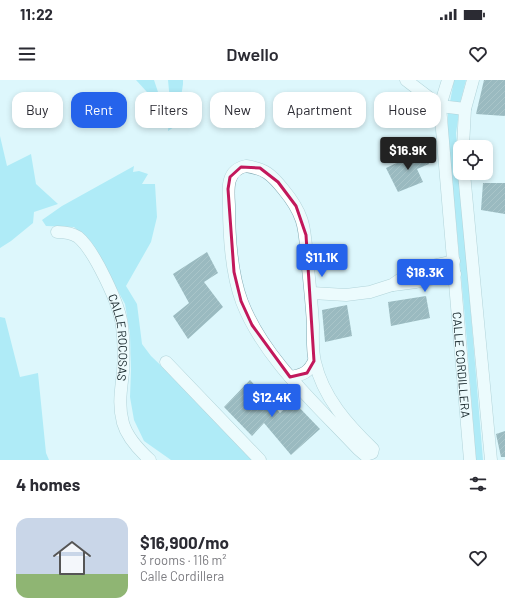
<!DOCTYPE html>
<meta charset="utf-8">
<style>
body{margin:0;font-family:Barlow,sans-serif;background:#f2f2f3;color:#2b2b33;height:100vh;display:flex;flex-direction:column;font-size:15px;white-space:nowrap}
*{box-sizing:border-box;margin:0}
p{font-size:13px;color:#7c7c81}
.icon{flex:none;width:22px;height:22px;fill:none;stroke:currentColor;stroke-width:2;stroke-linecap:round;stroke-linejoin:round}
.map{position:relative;height:380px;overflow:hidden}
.side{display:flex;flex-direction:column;background:#fff;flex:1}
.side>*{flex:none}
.top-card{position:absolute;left:12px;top:12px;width:481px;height:36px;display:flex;gap:8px}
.tools{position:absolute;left:453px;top:60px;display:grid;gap:8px}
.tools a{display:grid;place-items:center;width:40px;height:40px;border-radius:8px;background:#fff;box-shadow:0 2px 6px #0003;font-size:20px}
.price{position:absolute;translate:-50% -34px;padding:0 9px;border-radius:4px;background:#2563eb;color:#fff;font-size:13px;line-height:26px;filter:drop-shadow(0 1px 2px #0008)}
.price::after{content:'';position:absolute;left:50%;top:24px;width:12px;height:9px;margin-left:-6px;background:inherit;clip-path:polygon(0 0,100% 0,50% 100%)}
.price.active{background:#222;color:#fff}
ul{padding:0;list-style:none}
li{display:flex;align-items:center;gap:12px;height:100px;padding:0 16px}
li+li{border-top:1px solid #e1e1e2}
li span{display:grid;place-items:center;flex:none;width:112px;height:80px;border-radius:12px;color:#555}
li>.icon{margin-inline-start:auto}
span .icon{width:48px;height:48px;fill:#fffc;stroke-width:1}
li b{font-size:17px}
h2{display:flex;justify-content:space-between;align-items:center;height:48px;padding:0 16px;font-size:17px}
.tag{padding:0 14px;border-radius:12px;background:#fff;box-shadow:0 2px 6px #0003;font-size:14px;line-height:36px}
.tag.active{background:#2563eb;color:#fff}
.status{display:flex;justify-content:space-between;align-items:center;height:28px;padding:0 20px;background:#fff;direction:ltr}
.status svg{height:11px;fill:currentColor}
header{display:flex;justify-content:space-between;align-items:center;height:52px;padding:0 16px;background:#fff;font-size:18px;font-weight:600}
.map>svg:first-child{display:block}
</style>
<div class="status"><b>11:22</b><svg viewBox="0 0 49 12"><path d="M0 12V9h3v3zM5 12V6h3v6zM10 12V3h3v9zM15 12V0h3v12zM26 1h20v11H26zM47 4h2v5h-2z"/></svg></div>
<header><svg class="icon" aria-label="menu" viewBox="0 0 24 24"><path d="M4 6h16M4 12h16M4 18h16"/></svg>Dwello<svg class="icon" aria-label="heart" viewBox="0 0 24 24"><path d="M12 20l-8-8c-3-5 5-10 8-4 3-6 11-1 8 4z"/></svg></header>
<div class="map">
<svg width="505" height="380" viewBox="0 0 505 380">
<defs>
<pattern id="building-hatch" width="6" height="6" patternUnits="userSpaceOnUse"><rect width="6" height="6" fill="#496f78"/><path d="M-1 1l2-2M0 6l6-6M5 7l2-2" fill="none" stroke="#6b878d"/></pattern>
</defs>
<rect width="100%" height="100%" fill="#ddf7fc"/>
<g fill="#78dcf2">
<polygon points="136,0 154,0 158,12 157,23"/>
<polygon points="168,0 183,0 183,4 177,45 168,51 170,21"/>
<polygon points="454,0 466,0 460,23 450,22"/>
<polygon points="448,32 459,33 456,53 483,380 476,380 466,250 448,55"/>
<polygon points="0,56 7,86 31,74 36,104 58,124 34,132 33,143 11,161 0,168"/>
<polygon points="134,86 133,92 139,91 148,94 142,104 155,104 157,137 151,162 126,206 137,224 142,264 151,276 199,322 254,380 171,380 144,361 134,340 130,317 131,290 130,254 125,224 92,164 74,147 46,146 42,140 62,126"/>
<polygon points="0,237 5,238 20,297 38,293 46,373 49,380 0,380"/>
</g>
<g fill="url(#building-hatch)">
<polygon points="484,0 505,0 505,36 476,34"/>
<polygon points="424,70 429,84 417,89 423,102 398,112 386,88"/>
<polygon points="483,103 505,103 505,134 481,130"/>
<polygon points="207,172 218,193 204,202 223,227 188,259 173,236 189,223 173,194"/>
<polygon points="426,216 430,238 391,246 388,222"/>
<polygon points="347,225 352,256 325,262 322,230"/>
<polygon points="250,300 280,333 293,321 320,349 291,375 264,343 252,356 224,327"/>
<polygon points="505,351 505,377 501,377 496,354"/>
</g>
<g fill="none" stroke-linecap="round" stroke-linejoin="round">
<defs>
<g id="minor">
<polyline points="406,0 440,26 465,29"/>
<path id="s1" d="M448,0l-8,26 30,354"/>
<polyline points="463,67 465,29 473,0"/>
<path d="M246,86c19,3 25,8 37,23 25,30 21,43 25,79 2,19 4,38 5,57 0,12 -1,25 2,37 8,35 32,62 58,87l-1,4 -7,2 -7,-6c-41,-44 -94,-90 -116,-147 -11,-29 -13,-66 -13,-97 -1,-16 -3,-35 17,-39z"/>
<polyline points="464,93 491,380"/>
<path id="s2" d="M57,152c7,0 15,1 21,5 16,13 42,68 44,89 2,15 2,31 1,46 -2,19 -5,32 0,51 4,14 16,27 27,37"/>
<polyline points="393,205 416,202 455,194"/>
<polyline points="312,213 346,215 370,212 392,205 414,190 454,181"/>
<polyline points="166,282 260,380"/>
<path d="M290,297c13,-2 19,-5 24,-16"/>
</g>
</defs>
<use href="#minor" stroke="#7fa8b1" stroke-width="13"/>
<use href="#minor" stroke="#fff" stroke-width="12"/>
</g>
<path d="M0 0H505V380H0ZM241,87l19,1 18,14 18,24 10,29 8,126 -7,12 -17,4 -38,-52 -11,-24 -7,-29 -6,-83 2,-12z" fill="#ddf7fc" fill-opacity=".55" fill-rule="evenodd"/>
<path fill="none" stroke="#c2185b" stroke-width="3" stroke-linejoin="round" d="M241,87l19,1 18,14 18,24 10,29 8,126 -7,12 -17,4 -38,-52 -11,-24 -7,-29 -6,-83 2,-12z"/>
<g text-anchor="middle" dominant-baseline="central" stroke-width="4" stroke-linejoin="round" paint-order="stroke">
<g font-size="12" fill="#16262a" stroke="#fff">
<text stroke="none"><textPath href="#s2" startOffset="133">CALLE ROCOSAS</textPath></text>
<text stroke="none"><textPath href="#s1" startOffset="287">CALLE CORDILLERA</textPath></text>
</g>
</g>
</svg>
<div class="tools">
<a><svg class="icon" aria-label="locate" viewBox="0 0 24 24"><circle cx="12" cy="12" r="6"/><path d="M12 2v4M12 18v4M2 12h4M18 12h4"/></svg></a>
</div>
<b class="price active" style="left:408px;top:91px">$16.9K</b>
<b class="price" style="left:322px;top:198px">$11.1K</b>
<b class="price" style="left:425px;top:213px">$18.3K</b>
<b class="price" style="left:272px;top:338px">$12.4K</b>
<div class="top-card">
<a class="tag">Buy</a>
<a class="tag active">Rent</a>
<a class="tag">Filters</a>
<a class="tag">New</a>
<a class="tag">Apartment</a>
<a class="tag">House</a>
</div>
</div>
<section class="side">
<h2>4 homes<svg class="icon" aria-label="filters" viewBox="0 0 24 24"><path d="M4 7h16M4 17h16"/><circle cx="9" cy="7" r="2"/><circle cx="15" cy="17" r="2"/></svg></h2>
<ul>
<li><span style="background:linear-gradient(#c9d6e8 70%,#8fb573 0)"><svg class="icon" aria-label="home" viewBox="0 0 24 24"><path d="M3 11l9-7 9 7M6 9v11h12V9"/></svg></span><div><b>$16,900/mo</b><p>3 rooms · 116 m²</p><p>Calle Cordillera</p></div><svg class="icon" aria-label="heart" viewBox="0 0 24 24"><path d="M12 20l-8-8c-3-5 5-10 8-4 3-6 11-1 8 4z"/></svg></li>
</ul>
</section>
